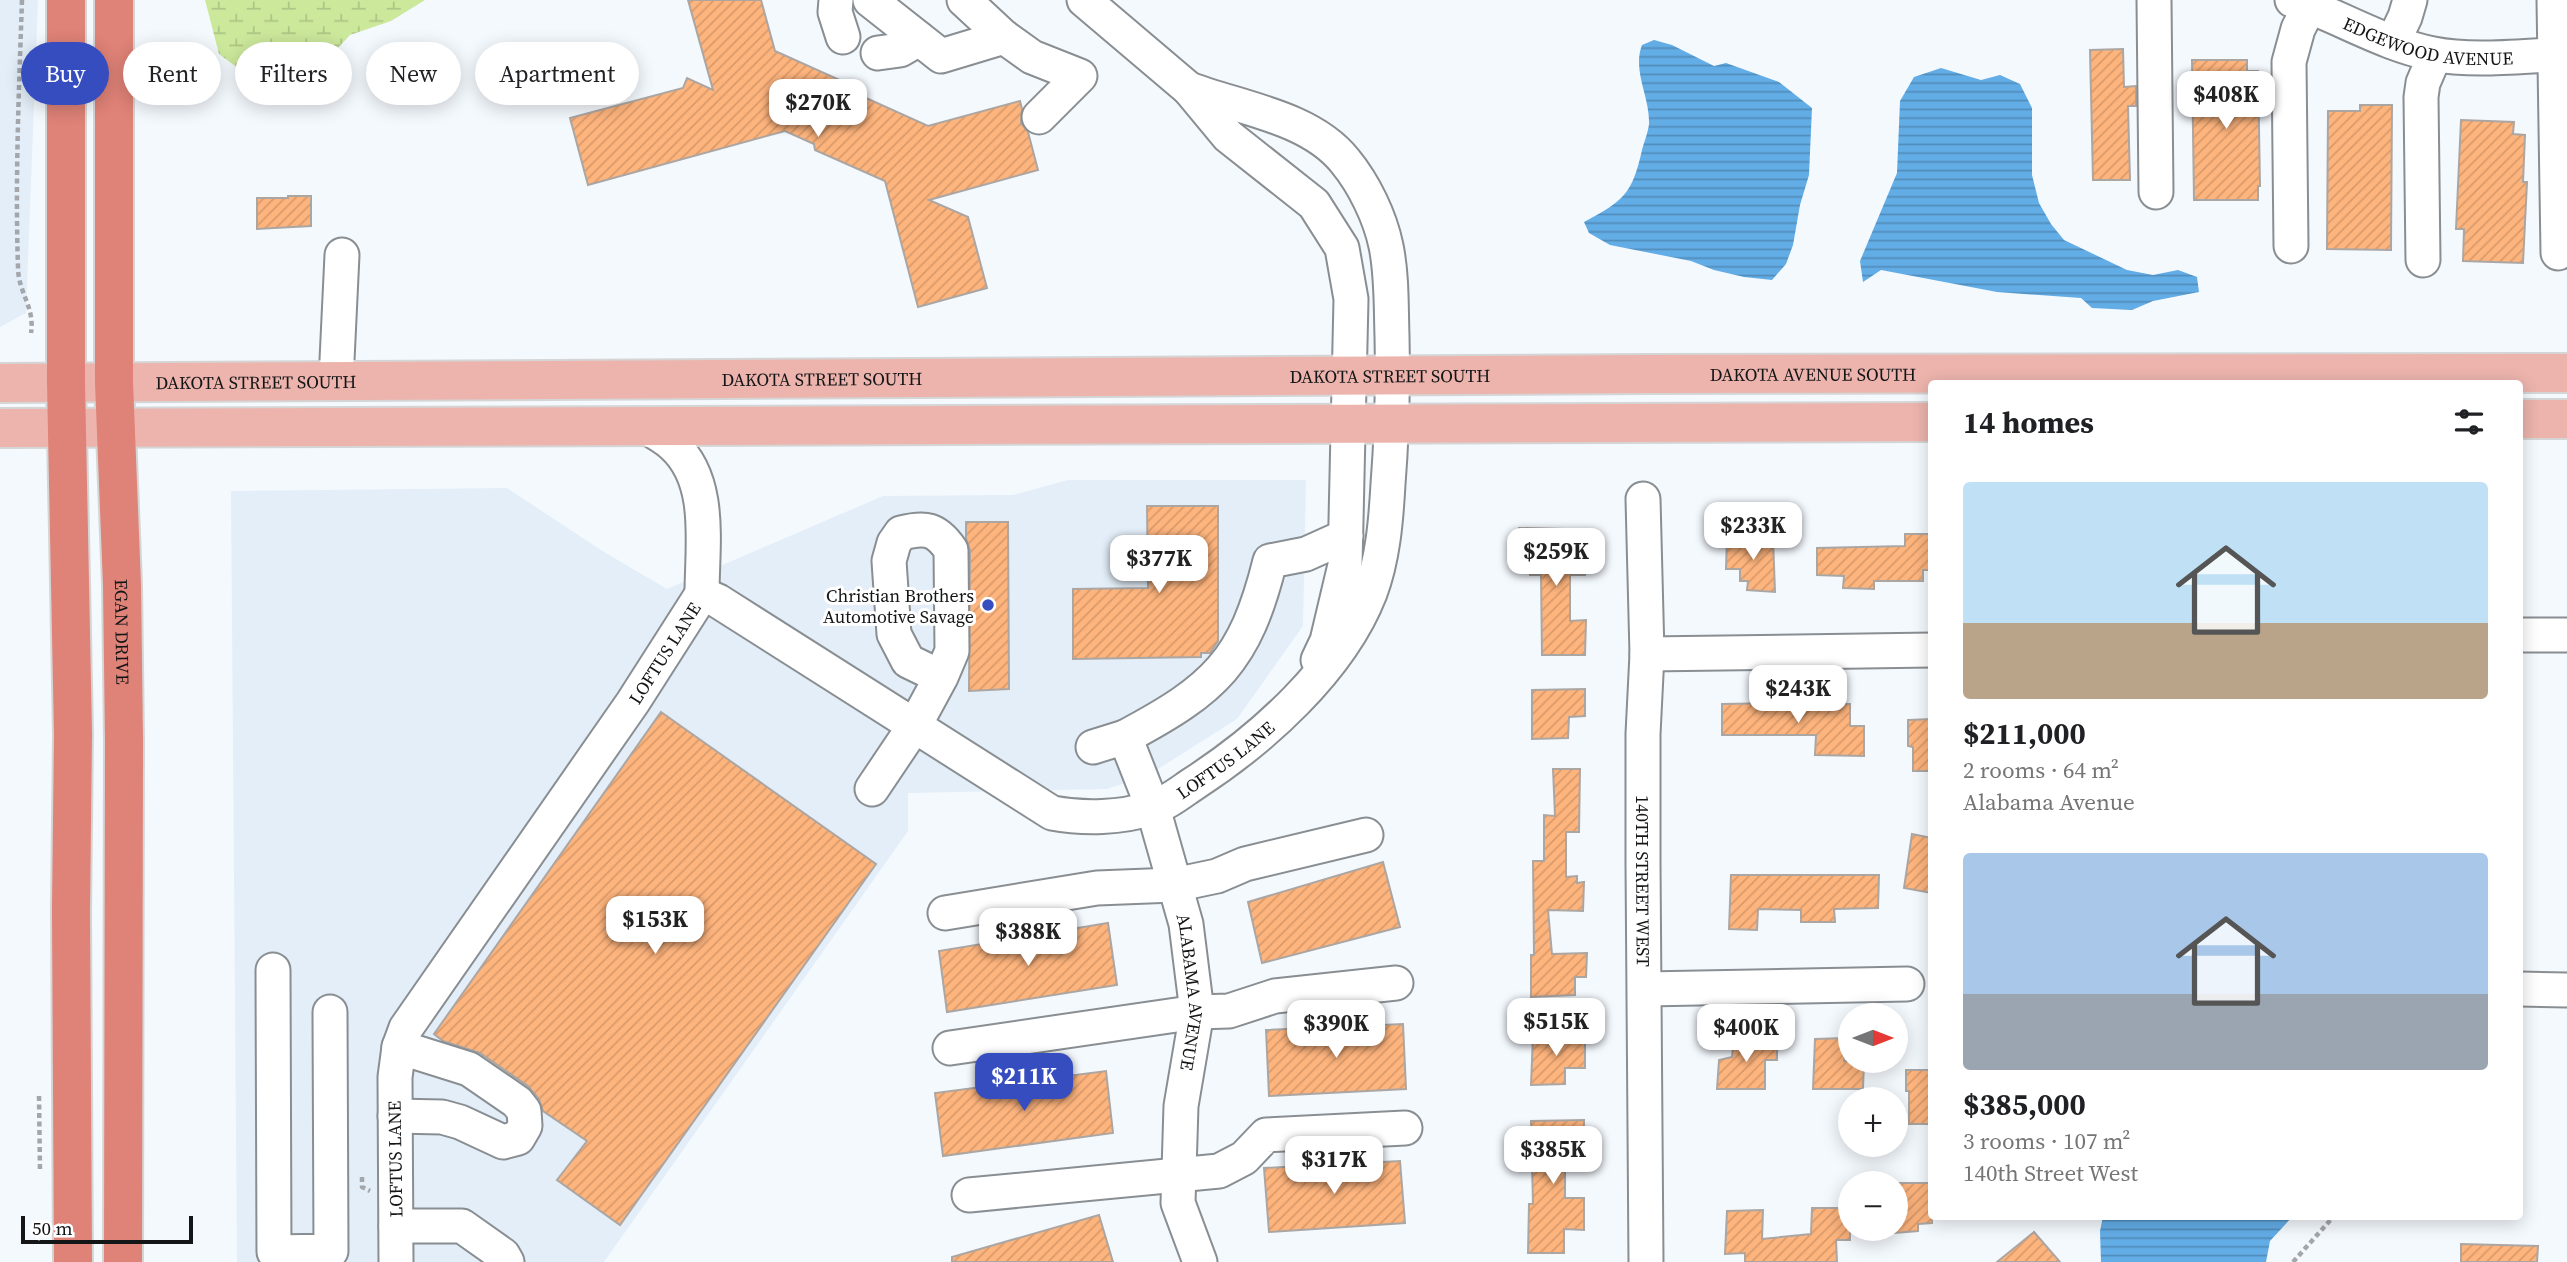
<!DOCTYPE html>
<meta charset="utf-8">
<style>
body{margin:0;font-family:"Source Serif 4",serif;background:#f2f2f2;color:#202124;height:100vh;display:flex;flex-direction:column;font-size:26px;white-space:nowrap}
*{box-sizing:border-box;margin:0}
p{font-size:23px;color:#757577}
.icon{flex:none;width:38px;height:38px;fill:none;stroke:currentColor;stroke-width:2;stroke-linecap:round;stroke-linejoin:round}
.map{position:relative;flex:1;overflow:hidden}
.sheet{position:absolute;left:1928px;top:380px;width:595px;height:840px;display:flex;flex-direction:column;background:#fff;border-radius:7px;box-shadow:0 4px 18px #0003}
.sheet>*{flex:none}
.banner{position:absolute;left:21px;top:42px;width:665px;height:63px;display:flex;gap:14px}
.needle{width:46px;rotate:90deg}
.tools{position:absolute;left:1838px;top:1003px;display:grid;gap:14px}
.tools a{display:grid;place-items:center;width:70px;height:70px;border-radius:50%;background:#fff;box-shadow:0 4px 18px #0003;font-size:35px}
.scale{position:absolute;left:21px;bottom:18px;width:172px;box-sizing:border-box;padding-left:7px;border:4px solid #141517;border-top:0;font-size:19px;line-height:24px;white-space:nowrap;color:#141517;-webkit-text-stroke:5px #fff;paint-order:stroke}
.price{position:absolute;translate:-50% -60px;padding:0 16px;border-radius:14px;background:#fff;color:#222;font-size:23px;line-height:46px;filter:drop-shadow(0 2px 4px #0008)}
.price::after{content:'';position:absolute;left:50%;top:42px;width:21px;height:16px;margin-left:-10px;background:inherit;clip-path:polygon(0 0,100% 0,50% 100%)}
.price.active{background:#354dbf;color:#fff}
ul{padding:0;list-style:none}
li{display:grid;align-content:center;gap:14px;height:371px;padding:0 35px}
li span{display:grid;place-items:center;height:217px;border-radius:7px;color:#555}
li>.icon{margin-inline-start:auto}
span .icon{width:126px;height:126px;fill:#fffc;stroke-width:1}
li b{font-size:30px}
h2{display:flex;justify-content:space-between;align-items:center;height:84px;padding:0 35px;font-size:30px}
.tag{padding:0 24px;border-radius:32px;background:#fff;box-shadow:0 4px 18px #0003;font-size:24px;line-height:63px}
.tag.active{background:#354dbf;color:#fff}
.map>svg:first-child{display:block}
</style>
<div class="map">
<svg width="2567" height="1262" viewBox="0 0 2567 1262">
<defs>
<pattern id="wetland-marsh" width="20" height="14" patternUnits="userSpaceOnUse" patternTransform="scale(1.75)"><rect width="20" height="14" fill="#cbe89b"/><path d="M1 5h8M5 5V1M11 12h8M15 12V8" fill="none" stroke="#adc685"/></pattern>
<pattern id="water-rules" width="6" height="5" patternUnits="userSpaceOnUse" patternTransform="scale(1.75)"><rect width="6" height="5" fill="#63ade7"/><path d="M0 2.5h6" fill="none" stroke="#508cba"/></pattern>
<pattern id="building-hatch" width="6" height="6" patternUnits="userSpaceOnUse" patternTransform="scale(1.75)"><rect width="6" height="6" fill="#feb47d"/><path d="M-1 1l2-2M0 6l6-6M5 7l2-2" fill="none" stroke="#d99a6b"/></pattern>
</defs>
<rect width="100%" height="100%" fill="#f4f9fe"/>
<g fill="#e3eef8">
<polygon points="0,0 38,0 26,313 0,327"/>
<polygon points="1068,480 1306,480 1303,626 1237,719 1147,776 1107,789 908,793 908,831 604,1262 237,1262 231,491 507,488 604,552 667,589 883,496 1013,495"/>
</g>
<polygon fill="url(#wetland-marsh)" points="205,0 425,0 391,21 350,35 324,63 289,84 254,80 219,54"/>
<g fill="url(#water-rules)">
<path d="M1654,40l18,5 42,21 12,-3 53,19 33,26 -3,67 -9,30 -7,40 -7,19 -14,16 -28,-3 -30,-7 -23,-9 -81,-16 -21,-12 -5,-11c39,-21 48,-27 58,-72 2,-8 6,-17 7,-26 1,-27 -17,-53 -7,-79z"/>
<polygon points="1941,68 1981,80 2000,75 2020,84 2032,108 2032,175 2039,203 2051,224 2064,240 2127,270 2153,275 2178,270 2197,277 2199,292 2153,301 2132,310 2092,308 2081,298 1997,292 1881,270 1863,282 1860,261 1897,173 1900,101 1914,77"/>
<polygon points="2103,1216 2293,1216 2270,1241 2266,1262 2101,1262 2100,1231"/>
</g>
<g fill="url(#building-hatch)" stroke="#aca6a3" stroke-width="2">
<polygon points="688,0 761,0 775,51 864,91 866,98 928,126 1020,101 1022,109 1021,123 1028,132 1038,170 929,200 968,217 987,288 918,307 885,181 815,150 814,144 785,131 588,185 570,118 683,88 687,78 713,90"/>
<polygon points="2123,49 2124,87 2136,86 2136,106 2128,106 2130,180 2093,180 2090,50"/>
<polygon points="2192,60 2247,60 2247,71 2258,71 2260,186 2258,186 2258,200 2194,200"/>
<polygon points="2360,105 2392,105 2391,250 2327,249 2328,111 2360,111"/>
<polygon points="2461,120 2514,122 2513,134 2525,135 2523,182 2527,182 2523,263 2463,261 2464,229 2456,229"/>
<polygon points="288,196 311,196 311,226 257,229 257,198 288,198"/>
<polygon points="1147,506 1218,506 1218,641 1210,653 1201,653 1201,657 1073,659 1073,589 1148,588"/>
<polygon points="966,522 1008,522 1009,689 969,691 970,550 966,538"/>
<polygon points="1519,528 1563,529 1564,544 1586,545 1585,575 1570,575 1570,621 1586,620 1585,655 1542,655 1541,575 1530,575 1531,549 1518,548"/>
<polygon points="1905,534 1932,534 1932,570 1923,570 1923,581 1874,581 1874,589 1843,588 1844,576 1817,575 1817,548 1905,546"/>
<polygon points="1727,537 1773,539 1775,592 1747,590 1748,581 1740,581 1740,569 1726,569"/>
<polygon points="1585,689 1585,716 1569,717 1568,738 1532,739 1532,690"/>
<polygon points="1788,703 1850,704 1850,726 1864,726 1864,756 1815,755 1816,735 1722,735 1722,704"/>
<polygon points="661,712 876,864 620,1225 557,1180 587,1141 543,1111 539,1099 528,1086 480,1053 443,1041 434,1034"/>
<polygon points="1932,719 1932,771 1913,771 1913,747 1908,746 1908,720"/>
<polygon points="1553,769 1580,769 1579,832 1566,832 1566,877 1577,876 1577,883 1584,882 1583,911 1548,910 1552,954 1587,953 1586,977 1575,977 1575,995 1531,997 1531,955 1534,955 1533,861 1544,861 1544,815 1555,816"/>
<polygon points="1912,834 1932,838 1932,893 1904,888"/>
<polygon points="1383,862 1400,927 1262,963 1248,902"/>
<polygon points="1731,875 1879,875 1878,908 1834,909 1835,922 1801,922 1801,910 1758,909 1757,930 1729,929"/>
<polygon points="1108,923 1117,985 947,1012 939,951"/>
<polygon points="1403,1024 1406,1089 1269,1096 1266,1030"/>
<polygon points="1533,1035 1585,1035 1585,1068 1565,1068 1565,1084 1531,1085"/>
<polygon points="1734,1037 1765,1037 1765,1043 1777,1043 1777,1060 1765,1060 1765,1089 1717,1089 1719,1060 1732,1057"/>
<polygon points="1845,1038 1844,1061 1864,1061 1863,1089 1813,1089 1815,1039"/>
<polygon points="1906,1070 1932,1070 1932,1124 1909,1124 1909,1091 1906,1091"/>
<polygon points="1106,1071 1113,1133 943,1156 935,1093"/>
<polygon points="1584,1120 1584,1148 1565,1148 1565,1198 1584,1198 1584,1230 1564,1229 1564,1253 1528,1253 1529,1204 1533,1204 1531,1121"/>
<polygon points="1400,1161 1405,1223 1269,1232 1264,1168"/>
<polygon points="1895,1183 1932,1183 1932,1223 1918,1224 1918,1231 1895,1233"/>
<polygon points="1812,1208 1850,1208 1850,1240 1836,1240 1837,1262 1745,1262 1745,1253 1725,1254 1727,1211 1763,1210 1762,1239 1811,1234"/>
<polygon points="1099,1215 1113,1262 952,1262 952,1257"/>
<polygon points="2034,1232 2060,1262 1997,1262"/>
<polygon points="2461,1244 2538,1246 2537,1262 2461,1262"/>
</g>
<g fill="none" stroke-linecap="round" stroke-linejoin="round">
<defs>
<g id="minor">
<polyline points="836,0 835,12 843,37"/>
<polyline points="870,0 941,56 1004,37"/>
<polyline points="964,0 1004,37 1032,57 1080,76 1039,117"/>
<polyline points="1084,0 1189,89 1228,136 1314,204 1342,248 1351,299 1345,565 1327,641 1318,660"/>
<polyline points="2154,0 2156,192"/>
<path id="s1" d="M2292,0c47,16 91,44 141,54 38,8 94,2 134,0"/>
<polyline points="2554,0 2558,253"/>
<polyline points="2393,42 2405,17 2410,0"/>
<polyline points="878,53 900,50 919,39"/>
<polyline points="2291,246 2289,62 2298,29 2309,7"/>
<polyline points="2423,260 2421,97 2423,83 2435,55"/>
<polyline points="336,381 342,255"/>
<path d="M646,427c9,5 20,11 27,18 40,36 29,100 29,149"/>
<path id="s2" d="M1643,499l4,155 -4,80v129l3,399"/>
<polyline points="2520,635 2567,635"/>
<polyline points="1647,654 1932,650"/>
<path d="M1125,737c90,-48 120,-75 145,-176l36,-7 40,-18"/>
<path id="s3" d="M1093,747l32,-10 28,71 33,116 11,88 -16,94 -3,97 22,59"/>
<path d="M872,789l43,-64 26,-48 11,-26 -1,-101c-15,-22 -26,-23 -50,-17l-7,10 -5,18 5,73 14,27 33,16"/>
<polyline points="945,913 1097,888 1174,885 1217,876 1245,864 1366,835"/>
<polyline points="273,970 274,1252 331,1251 330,1012"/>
<polyline points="1645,989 1907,984"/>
<polyline points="2520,989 2567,990"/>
<polyline points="950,1048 1197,1012 1229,1011 1275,996 1396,983"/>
<polyline points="395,1116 442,1117 460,1122 503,1142 518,1138 525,1126 524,1111 517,1102 469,1069 399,1047"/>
<polyline points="969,1195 1219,1171 1244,1158 1266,1135 1405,1128"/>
<polyline points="396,1226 462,1226 503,1255 507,1262"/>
<path id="s4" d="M396,1262l-1,-185 4,-30 7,-19 227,-326 69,-108 16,7 334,212c32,6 69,5 100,-5 14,-4 29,-16 41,-24 68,-44 147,-114 177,-191 13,-34 16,-73 18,-109 4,-50 5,-98 4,-148 -1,-30 0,-61 -6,-90 -6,-29 -22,-62 -41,-85 -35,-44 -106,-53 -156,-72"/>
</g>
<g id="major">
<path id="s5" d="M0,383l1647,-9 920,-1"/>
<polyline points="2520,419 2567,419"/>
<polyline points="0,428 1932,422"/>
</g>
<g id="highway">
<polyline points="66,0 66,382 73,734 71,911 73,1262"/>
<path id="s6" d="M114,0v382l8,203 2,156 -1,521"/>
</g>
</defs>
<use href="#minor" stroke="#898e92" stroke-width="37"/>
<use href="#major" stroke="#d5d5d5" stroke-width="42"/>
<use href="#highway" stroke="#d5d5d5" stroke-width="42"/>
<g stroke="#a3a6aa" stroke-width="4.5" stroke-dasharray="5 3.5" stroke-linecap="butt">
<path d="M22,0c-3,89 -7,178 -4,267 0,26 17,39 13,66"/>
<polyline points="39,1096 40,1172"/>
<polyline points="362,1177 362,1187 370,1191"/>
<polyline points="2293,1262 2334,1216"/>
</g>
<use href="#minor" stroke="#fff" stroke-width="33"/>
<use href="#major" stroke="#ecb4ad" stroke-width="38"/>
<use href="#highway" stroke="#df8277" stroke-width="38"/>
</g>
<circle fill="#354dbf" stroke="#fff" stroke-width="2.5" cx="988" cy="605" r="7"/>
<g text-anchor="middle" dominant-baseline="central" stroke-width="6" stroke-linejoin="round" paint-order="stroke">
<g font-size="18" fill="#141517" stroke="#fff">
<text stroke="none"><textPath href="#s1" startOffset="144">EDGEWOOD AVENUE</textPath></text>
<text stroke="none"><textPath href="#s5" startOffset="1813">DAKOTA AVENUE SOUTH</textPath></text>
<text stroke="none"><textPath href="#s5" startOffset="1390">DAKOTA STREET SOUTH</textPath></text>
<text stroke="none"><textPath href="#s5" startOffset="822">DAKOTA STREET SOUTH</textPath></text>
<text stroke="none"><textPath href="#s5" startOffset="256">DAKOTA STREET SOUTH</textPath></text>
<text stroke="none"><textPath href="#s6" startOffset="632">EGAN DRIVE</textPath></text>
<text stroke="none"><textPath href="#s4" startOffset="691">LOFTUS LANE</textPath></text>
<text stroke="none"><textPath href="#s4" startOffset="1363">LOFTUS LANE</textPath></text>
<text stroke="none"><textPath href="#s2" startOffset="382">140TH STREET WEST</textPath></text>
<text stroke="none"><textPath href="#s3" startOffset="299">ALABAMA AVENUE</textPath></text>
<text transform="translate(395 1159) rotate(-91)">LOFTUS LANE</text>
</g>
<g font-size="18" fill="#141517" stroke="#fff" text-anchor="end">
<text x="974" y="595">Christian Brothers<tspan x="974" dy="21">Automotive Savage</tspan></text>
</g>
</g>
</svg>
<div class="tools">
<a><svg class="needle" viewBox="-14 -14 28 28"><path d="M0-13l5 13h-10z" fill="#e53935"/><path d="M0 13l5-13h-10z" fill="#757577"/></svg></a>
<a>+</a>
<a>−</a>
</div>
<div class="scale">50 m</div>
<b class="price" style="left:2226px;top:131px">$408K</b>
<b class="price" style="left:818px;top:139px">$270K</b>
<b class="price" style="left:1753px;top:562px">$233K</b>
<b class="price" style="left:1556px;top:588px">$259K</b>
<b class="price" style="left:1159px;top:595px">$377K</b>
<b class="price" style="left:1798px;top:725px">$243K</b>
<b class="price" style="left:655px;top:956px">$153K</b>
<b class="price" style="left:1028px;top:968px">$388K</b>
<b class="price" style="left:1556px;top:1058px">$515K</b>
<b class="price" style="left:1336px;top:1060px">$390K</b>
<b class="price" style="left:1746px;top:1064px">$400K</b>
<b class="price active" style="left:1024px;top:1113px">$211K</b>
<b class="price" style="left:1553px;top:1186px">$385K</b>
<b class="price" style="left:1334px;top:1196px">$317K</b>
<div class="banner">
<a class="tag active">Buy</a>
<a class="tag">Rent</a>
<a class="tag">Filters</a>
<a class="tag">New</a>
<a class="tag">Apartment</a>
</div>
<section class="sheet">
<h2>14 homes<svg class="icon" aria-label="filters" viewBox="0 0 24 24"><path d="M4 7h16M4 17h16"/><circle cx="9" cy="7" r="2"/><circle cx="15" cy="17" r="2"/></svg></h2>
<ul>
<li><span style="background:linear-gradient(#bfe0f5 65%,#b9a48a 0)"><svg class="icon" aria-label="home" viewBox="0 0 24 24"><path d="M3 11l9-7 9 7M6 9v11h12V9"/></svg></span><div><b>$211,000</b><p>2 rooms · 64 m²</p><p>Alabama Avenue</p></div></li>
<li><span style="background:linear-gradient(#a9c7e8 65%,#9aa5b1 0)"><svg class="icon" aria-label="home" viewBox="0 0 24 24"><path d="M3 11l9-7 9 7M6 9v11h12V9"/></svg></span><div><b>$385,000</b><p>3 rooms · 107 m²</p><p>140th Street West</p></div></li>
</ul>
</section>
</div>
